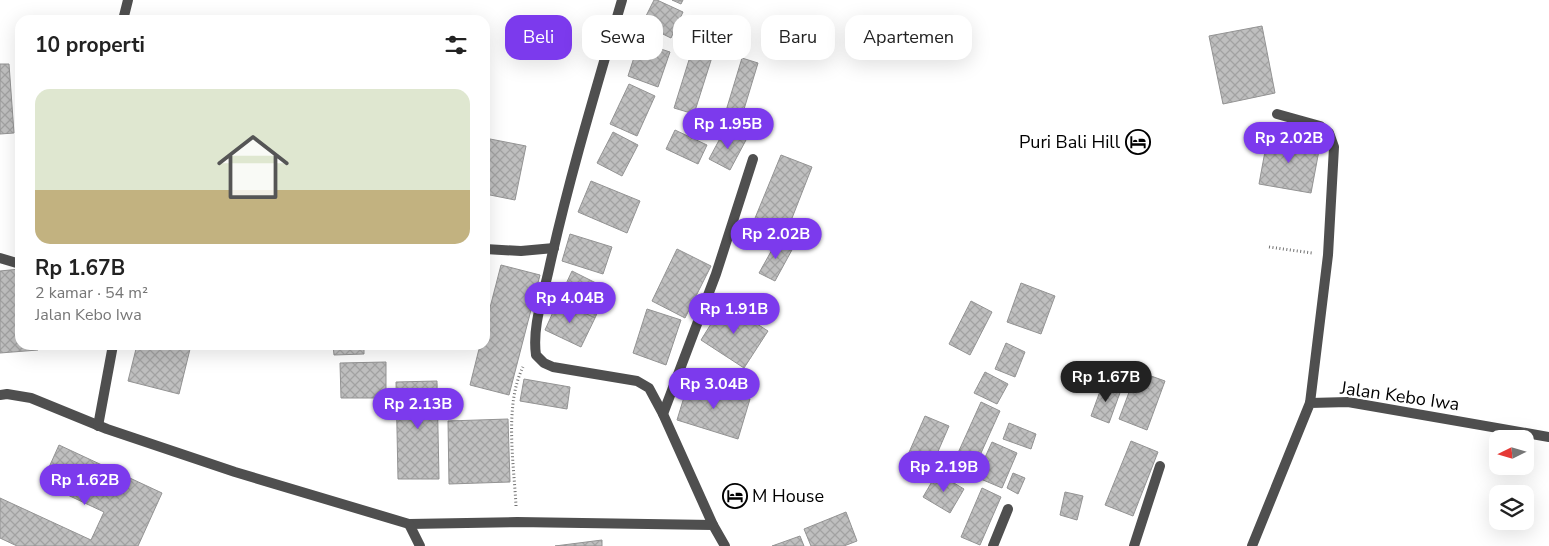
<!DOCTYPE html>
<html lang="id">
<meta charset="utf-8">
<style>
body{margin:0;font-family:"Nunito Sans",sans-serif;background:#f2f2f2;color:#222;height:100vh;display:flex;flex-direction:column;font-size:19px;white-space:nowrap}
*{box-sizing:border-box;margin:0}
p{font-size:16px;color:#767676}
.icon{flex:none;width:28px;height:28px;fill:none;stroke:currentColor;stroke-width:2;stroke-linecap:round;stroke-linejoin:round}
.map{position:relative;flex:1;overflow:hidden}
.side{position:absolute;left:15px;top:15px;width:475px;height:335px;display:flex;flex-direction:column;background:#fff;border-radius:15px;box-shadow:0 5px 20px #0002}
.side>*{flex:none}
.top-card{position:absolute;left:505px;top:15px;width:475px;height:45px;display:flex;gap:10px}
.needle{width:32px;rotate:265deg}
.tools{position:absolute;left:1489px;top:430px;display:grid;gap:10px}
.tools a{display:grid;place-items:center;width:45px;height:45px;border-radius:10px;background:#fff;box-shadow:0 5px 20px #0002;font-size:25px}
.price{position:absolute;translate:-50% -42px;padding:0 11px;border-radius:18px;background:#7c3aed;color:#fff;font-size:16px;line-height:32px;filter:drop-shadow(0 1px 2px #0008)}
.price::after{content:'';position:absolute;left:50%;top:30px;width:15px;height:11px;margin-left:-8px;background:inherit;clip-path:polygon(0 0,100% 0,50% 100%)}
.price.on{background:#222;color:#fff}
ul{padding:0;list-style:none}
li{display:grid;align-content:center;gap:10px;height:265px;padding:0 20px}
li+li{border-top:1px solid #e0e0e0}
li span{display:grid;place-items:center;height:155px;border-radius:15px;color:#555}
li>.icon{margin-inline-start:auto}
span .icon{width:90px;height:90px;fill:#fffc;stroke-width:1}
li b{font-size:21px}
h2{display:flex;justify-content:space-between;align-items:center;height:60px;padding:0 20px;font-size:21px}
.chip{padding:0 18px;border-radius:15px;background:#fff;box-shadow:0 5px 20px #0002;font-size:18px;line-height:45px}
.chip.on{background:#7c3aed;color:#fff}
.map>svg:first-child{display:block}
</style>
<div class="map">
<svg width="1549" height="546" viewBox="0 0 1549 546">
<defs>
<pattern id="building-cross-hatch" width="8" height="8" patternUnits="userSpaceOnUse" patternTransform="scale(1.25)"><rect width="8" height="8" fill="#bfbfbf"/><path d="M0 0l8 8M0 8l8-8" fill="none" stroke="#a2a2a2"/></pattern>
</defs>
<rect width="100%" height="100%" fill="#fff"/>
<g fill="url(#building-cross-hatch)" stroke="#939393">
<polygon points="654,0 657,0 683,12 671,38 642,24"/>
<polygon points="672,0 683,0 681,4"/>
<polygon points="716,19 738,22 734,52 712,48"/>
<polygon points="1262,26 1275,93 1223,104 1209,36"/>
<polygon points="639,42 670,52 658,87 628,76"/>
<polygon points="693,47 713,54 694,114 674,108"/>
<polygon points="742,58 758,63 738,129 722,124"/>
<polygon points="0,64 9,64 14,133 0,134"/>
<polygon points="629,84 655,96 637,136 610,124"/>
<polygon points="725,129 746,140 730,170 709,159"/>
<polygon points="675,130 707,145 698,164 666,149"/>
<polygon points="613,132 638,145 622,176 597,163"/>
<polygon points="1268,135 1320,145 1311,193 1259,184"/>
<polygon points="485,138 526,146 515,200 485,194"/>
<polygon points="781,155 812,167 785,236 753,223"/>
<polygon points="591,181 640,201 627,233 578,212"/>
<polygon points="570,234 612,247 603,274 562,261"/>
<polygon points="778,239 793,248 775,281 759,273"/>
<polygon points="677,249 711,266 685,318 652,301"/>
<polygon points="501,265 540,275 509,395 470,385 480,345 485,345 485,327"/>
<polygon points="20,269 20,345 37,345 38,350 0,353 0,271"/>
<polygon points="572,271 608,289 595,318 558,301"/>
<polygon points="1021,283 1055,296 1041,334 1007,322"/>
<polygon points="558,301 595,318 581,347 545,330"/>
<polygon points="971,301 992,312 970,355 949,344"/>
<polygon points="724,303 768,331 744,368 701,340"/>
<polygon points="647,309 681,320 666,365 633,353"/>
<polygon points="1006,343 1025,352 1015,377 995,369"/>
<polygon points="137,345 191,345 179,394 128,381"/>
<polygon points="333,345 364,345 364,354 334,355"/>
<polygon points="386,362 386,398 341,398 340,363"/>
<polygon points="1095,363 1109,366 1107,377 1093,373"/>
<polygon points="1137,371 1165,381 1147,430 1119,419"/>
<polygon points="985,372 1008,384 997,404 974,393"/>
<polygon points="524,379 570,387 567,409 520,401"/>
<polygon points="437,381 439,479 398,479 396,382"/>
<polygon points="689,381 750,399 738,439 677,420"/>
<polygon points="1103,383 1121,390 1109,423 1091,416"/>
<polygon points="981,402 1000,411 972,473 953,464"/>
<polygon points="925,416 949,426 927,477 903,466"/>
<polygon points="508,419 510,482 449,484 448,421"/>
<polygon points="1009,423 1036,434 1031,449 1003,439"/>
<polygon points="1131,441 1158,452 1133,516 1105,505"/>
<polygon points="992,442 1017,453 1002,488 976,477"/>
<polygon points="59,445 162,493 138,546 17,546 0,538 0,498 91,540 104,512 42,483"/>
<polygon points="937,473 964,489 950,513 923,497"/>
<polygon points="1013,473 1025,478 1018,494 1007,488"/>
<polygon points="982,488 1001,497 980,545 961,537"/>
<polygon points="1065,492 1083,496 1077,520 1060,515"/>
<polygon points="846,512 857,541 844,546 811,546 804,529"/>
<polygon points="800,536 804,546 772,546"/>
<polygon points="602,540 602,546 555,546"/>
</g>
<g fill="none" stroke-linecap="round" stroke-linejoin="round">
<g stroke="#717171" stroke-width="3" stroke-dasharray="1 2.5" stroke-linecap="butt">
<polyline points="1269,247 1312,253"/>
<path d="M516,506c-2,-42 -12,-101 7,-139"/>
</g>
<g stroke="#4f4f4f" stroke-width="10">
<path d="M622,0c-26,89 -53,178 -73,269 -6,28 -17,58 -13,86l8,8 9,4 84,14 12,7 14,26 50,111"/>
<polyline points="123,20 128,0"/>
<polyline points="1277,114 1320,126 1329,133 1334,147 1328,255 1310,403"/>
<polyline points="485,249 521,251 554,248"/>
<polyline points="0,258 20,264"/>
<polyline points="0,395 7,394 31,398 107,429 235,472 409,524 517,522 713,525 725,546"/>
<polyline points="663,414 716,274 753,159"/>
<polyline points="98,426 113,345"/>
<polyline points="409,524 420,546"/>
<polyline points="993,546 1008,509"/>
<polyline points="1134,546 1160,466"/>
<polyline points="1252,546 1310,403 1348,402 1549,437"/>
</g>
</g>
<defs>
<symbol id="hotel-ring" viewBox="-11 -11 22 22"><circle r="9.5" fill="#fff" stroke="#000" stroke-width="1.5"/><path d="M-6-4.5h1.5V1H6V5H4.5V3h-9V5H-6ZM-4 0a1.8 1.8 0 1 1 3.6 0ZM.5 0V-2.5h3Q6-2.5 6 0Z" fill="#000"/></symbol>
</defs>
<g fill-rule="evenodd">
<use href="#hotel-ring" x="1124" y="128" width="28" height="28"/>
<use href="#hotel-ring" x="721" y="482" width="28" height="28"/>
</g>
<g text-anchor="middle" dominant-baseline="central" stroke-width="4.5" stroke-linejoin="round" paint-order="stroke">
<g font-size="18" fill="#000" stroke="#fff" text-anchor="end">
<text x="1120" y="142">Puri Bali Hill</text>
<text x="752" y="496" text-anchor="start">M House</text>
</g>
<g font-size="18" fill="#000" stroke="#fff">
<text transform="translate(1400 396) rotate(8)">Jalan Kebo Iwa</text>
</g>
</g>
</svg>
<div class="tools">
<a><svg class="needle" viewBox="-14 -14 28 28"><path d="M0-13l5 13h-10z" fill="#e53935"/><path d="M0 13l5-13h-10z" fill="#767676"/></svg></a>
<a><svg class="icon" aria-label="layers" viewBox="0 0 24 24"><path d="M12 4l9 5-9 5-9-5zM3 14l9 5 9-5"/></svg></a>
</div>
<b class="price" style="left:728px;top:150px">Rp 1.95B</b>
<b class="price" style="left:1289px;top:164px">Rp 2.02B</b>
<b class="price" style="left:776px;top:260px">Rp 2.02B</b>
<b class="price" style="left:570px;top:324px">Rp 4.04B</b>
<b class="price" style="left:734px;top:335px">Rp 1.91B</b>
<b class="price on" style="left:1106px;top:403px">Rp 1.67B</b>
<b class="price" style="left:714px;top:410px">Rp 3.04B</b>
<b class="price" style="left:418px;top:430px">Rp 2.13B</b>
<b class="price" style="left:944px;top:493px">Rp 2.19B</b>
<b class="price" style="left:85px;top:506px">Rp 1.62B</b>
<div class="top-card">
<a class="chip on">Beli</a>
<a class="chip">Sewa</a>
<a class="chip">Filter</a>
<a class="chip">Baru</a>
<a class="chip">Apartemen</a>
</div>
<section class="side">
<h2>10 properti<svg class="icon" aria-label="filters" viewBox="0 0 24 24"><path d="M4 7h16M4 17h16"/><circle cx="9" cy="7" r="2"/><circle cx="15" cy="17" r="2"/></svg></h2>
<ul>
<li><span style="background:linear-gradient(#dfe7d0 65%,#c2b280 0)"><svg class="icon" aria-label="home" viewBox="0 0 24 24"><path d="M3 11l9-7 9 7M6 9v11h12V9"/></svg></span><div><b>Rp 1.67B</b><p>2 kamar · 54 m²</p><p>Jalan Kebo Iwa</p></div></li>
</ul>
</section>
</div>
